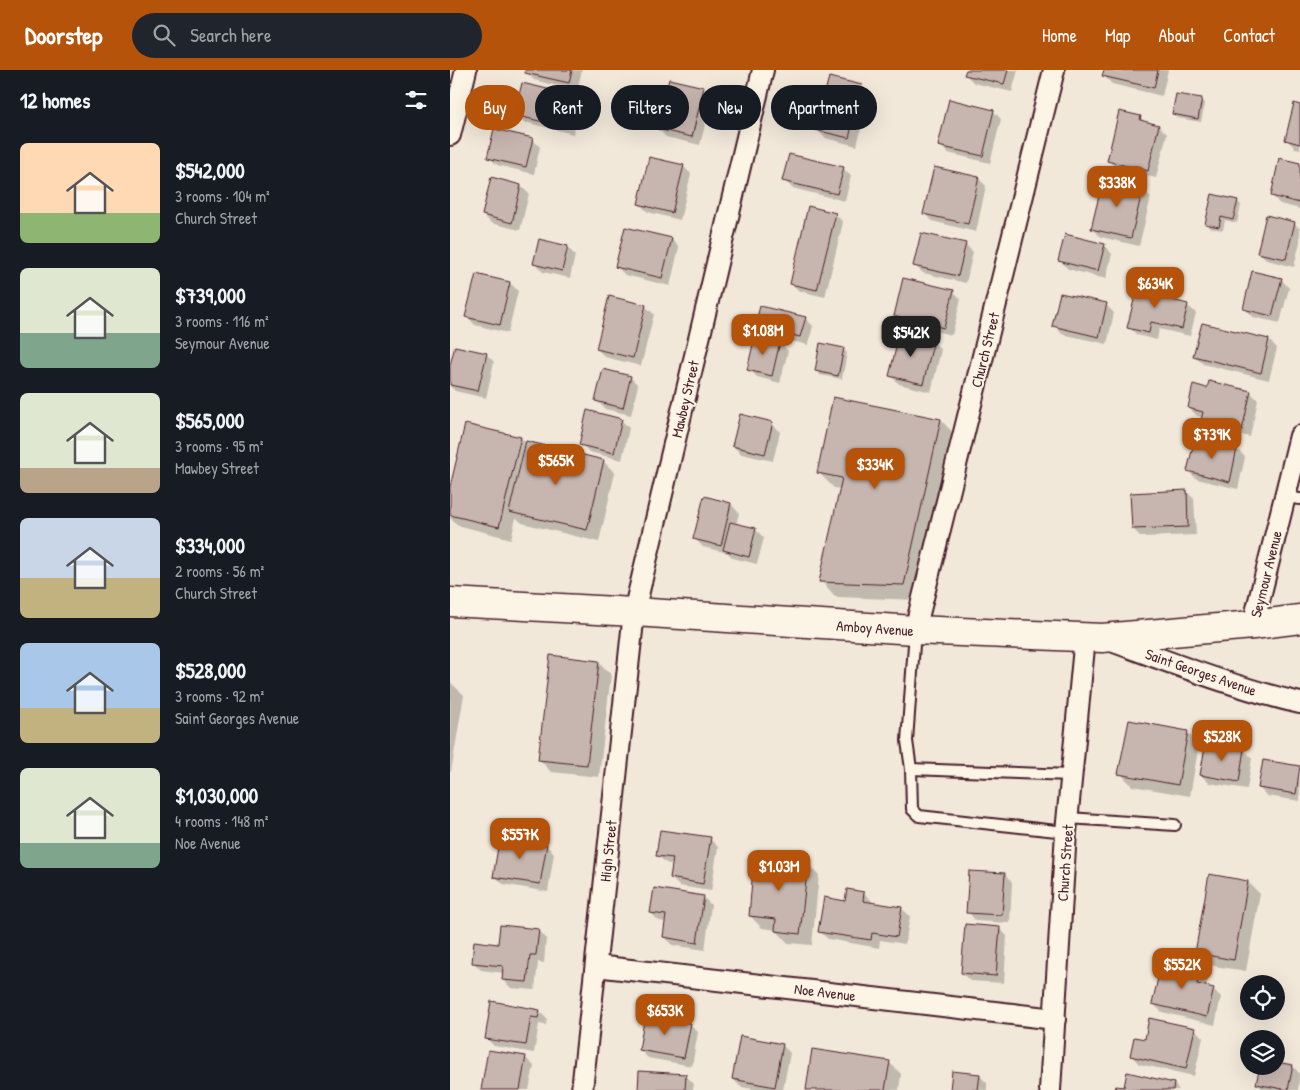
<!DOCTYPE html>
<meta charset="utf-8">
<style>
body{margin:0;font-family:"Patrick Hand",sans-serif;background:#20242c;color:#f1f3f6;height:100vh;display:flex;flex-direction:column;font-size:19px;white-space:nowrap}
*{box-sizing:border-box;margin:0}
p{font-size:16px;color:#9ea1a6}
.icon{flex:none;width:28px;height:28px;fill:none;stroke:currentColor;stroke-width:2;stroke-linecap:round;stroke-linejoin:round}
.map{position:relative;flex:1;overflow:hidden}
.panel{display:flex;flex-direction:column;background:#171b24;width:450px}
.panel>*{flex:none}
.banner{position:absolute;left:15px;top:15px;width:475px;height:45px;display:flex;gap:10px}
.buttons{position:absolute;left:790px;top:905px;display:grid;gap:10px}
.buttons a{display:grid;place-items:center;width:45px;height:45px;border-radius:50%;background:#171b24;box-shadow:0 5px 20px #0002;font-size:25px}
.price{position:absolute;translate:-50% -42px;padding:0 11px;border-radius:10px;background:#b45309;color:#fff;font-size:16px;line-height:32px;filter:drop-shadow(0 1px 2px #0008)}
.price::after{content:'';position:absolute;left:50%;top:30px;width:15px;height:11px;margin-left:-8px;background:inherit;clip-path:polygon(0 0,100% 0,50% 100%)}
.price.current{background:#222;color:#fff}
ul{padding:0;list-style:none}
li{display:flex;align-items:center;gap:15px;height:125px;padding:0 20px}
li span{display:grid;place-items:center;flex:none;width:140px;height:100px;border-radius:8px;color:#555}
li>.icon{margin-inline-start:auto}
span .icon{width:60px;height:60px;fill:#fffc;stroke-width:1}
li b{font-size:21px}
h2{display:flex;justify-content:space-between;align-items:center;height:60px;padding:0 20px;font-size:21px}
.tag{padding:0 18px;border-radius:22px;background:#171b24;box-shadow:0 5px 20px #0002;font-size:18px;line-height:45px}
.tag.current{background:#b45309;color:#fff}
header{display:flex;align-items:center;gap:30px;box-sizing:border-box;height:70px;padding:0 25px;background:#b45309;color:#fff}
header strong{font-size:24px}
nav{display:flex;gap:28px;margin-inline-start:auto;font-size:18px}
.search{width:350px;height:45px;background:#20242c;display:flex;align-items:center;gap:12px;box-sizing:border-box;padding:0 18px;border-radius:28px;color:#9ea1a6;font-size:19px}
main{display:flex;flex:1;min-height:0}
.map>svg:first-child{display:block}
</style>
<header>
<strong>Doorstep</strong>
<div class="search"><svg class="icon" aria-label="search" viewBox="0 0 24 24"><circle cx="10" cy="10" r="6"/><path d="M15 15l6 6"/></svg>Search here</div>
<nav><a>Home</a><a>Map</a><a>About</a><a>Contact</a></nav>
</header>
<main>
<section class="panel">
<h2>12 homes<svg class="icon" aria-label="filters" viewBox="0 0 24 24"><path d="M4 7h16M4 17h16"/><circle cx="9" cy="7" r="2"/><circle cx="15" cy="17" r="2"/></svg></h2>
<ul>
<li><span style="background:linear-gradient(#ffd9b3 70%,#8fb573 0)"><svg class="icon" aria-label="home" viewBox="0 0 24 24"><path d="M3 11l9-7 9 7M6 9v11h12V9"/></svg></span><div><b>$542,000</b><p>3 rooms · 104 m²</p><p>Church Street</p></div></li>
<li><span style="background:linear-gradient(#dfe7d0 65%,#7fa58c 0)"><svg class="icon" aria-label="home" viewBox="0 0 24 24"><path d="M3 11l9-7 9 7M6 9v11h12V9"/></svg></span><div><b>$739,000</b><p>3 rooms · 116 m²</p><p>Seymour Avenue</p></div></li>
<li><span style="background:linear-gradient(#dfe7d0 75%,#b9a48a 0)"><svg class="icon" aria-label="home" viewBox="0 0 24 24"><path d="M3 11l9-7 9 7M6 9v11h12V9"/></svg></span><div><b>$565,000</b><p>3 rooms · 95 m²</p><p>Mawbey Street</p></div></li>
<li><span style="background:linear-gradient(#c9d6e8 60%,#c2b280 0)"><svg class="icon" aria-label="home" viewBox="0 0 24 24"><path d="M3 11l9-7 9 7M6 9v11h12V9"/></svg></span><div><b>$334,000</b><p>2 rooms · 56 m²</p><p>Church Street</p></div></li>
<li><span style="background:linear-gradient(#a9c7e8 65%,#c2b280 0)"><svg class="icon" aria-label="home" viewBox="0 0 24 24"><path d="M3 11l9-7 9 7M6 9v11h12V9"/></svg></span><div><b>$528,000</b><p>3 rooms · 92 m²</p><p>Saint Georges Avenue</p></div></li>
<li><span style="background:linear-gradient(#dfe7d0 75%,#7fa58c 0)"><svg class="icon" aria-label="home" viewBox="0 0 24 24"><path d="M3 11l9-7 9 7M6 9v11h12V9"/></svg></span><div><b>$1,030,000</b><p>4 rooms · 148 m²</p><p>Noe Avenue</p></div></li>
</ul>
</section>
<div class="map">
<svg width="850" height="1020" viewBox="0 0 850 1020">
<rect width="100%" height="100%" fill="#f1e8da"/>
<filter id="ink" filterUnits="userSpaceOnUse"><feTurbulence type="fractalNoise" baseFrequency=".02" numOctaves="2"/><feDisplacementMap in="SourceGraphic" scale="10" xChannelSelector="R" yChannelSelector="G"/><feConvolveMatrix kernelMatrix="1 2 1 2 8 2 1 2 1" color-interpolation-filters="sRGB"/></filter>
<g filter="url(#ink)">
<g fill="#0003">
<polygon points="77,0 132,0 127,21 84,10 76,2"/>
<polygon points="517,0 568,0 562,22 524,13 516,5"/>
<polygon points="655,0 718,0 712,26 662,14 654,6"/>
<polygon points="220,10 254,19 262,27 250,75 216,67 208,59"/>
<polygon points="411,16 419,24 407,76 375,68 367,60"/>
<polygon points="122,26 130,34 123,64 74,52 65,44"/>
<polygon points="751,30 755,33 751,52 727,48 723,44"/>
<polygon points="850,36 850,79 845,78 837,70"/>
<polygon points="543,41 551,49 540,93 498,83 489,75"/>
<polygon points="690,47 696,53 709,56 717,64 706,108 667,99 659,91"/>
<polygon points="82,69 90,77 84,104 47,95 39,87"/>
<polygon points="850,95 850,139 830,134 822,126"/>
<polygon points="233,96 241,104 230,150 198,142 189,134"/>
<polygon points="393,98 401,106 395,131 342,118 334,110"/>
<polygon points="528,108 536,116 526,162 482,151 474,143"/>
<polygon points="71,116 79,124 70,160 41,153 33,145"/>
<polygon points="692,119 701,127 689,176 651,167 642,159"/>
<polygon points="787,131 791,135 787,153 775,150 773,160 760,158 756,154"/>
<polygon points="385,144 393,152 375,227 349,221 341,213"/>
<polygon points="844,153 850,159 850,172 844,197 817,190 809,182"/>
<polygon points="221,169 229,177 220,216 175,205 167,197"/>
<polygon points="515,174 523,182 516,213 473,203 464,195"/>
<polygon points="654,175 662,184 656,209 618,199 610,191"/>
<polygon points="117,177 125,185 120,208 93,202 85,194"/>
<polygon points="27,205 60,213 68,221 58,263 25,255 17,246"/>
<polygon points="831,209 839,218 830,253 803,247 795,239"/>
<polygon points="712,217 720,225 719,231 737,235 746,243 740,266 709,259 707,270 687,265 679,257"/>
<polygon points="503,221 511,229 502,265 454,254 445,246"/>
<polygon points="656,235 664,243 657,274 612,264 604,255"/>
<polygon points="195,236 204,244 191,296 155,287 147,279"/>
<polygon points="355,248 363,256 358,275 315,264 307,256"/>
<polygon points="306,267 330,273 338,281 330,313 307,307 299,299"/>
<polygon points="819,270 827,278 819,310 753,294 745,286"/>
<polygon points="483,271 491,280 481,322 449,314 441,306"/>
<polygon points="393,279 397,283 392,309 370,305 367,301"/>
<polygon points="36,284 44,292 36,328 5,321 0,316 0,301"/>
<polygon points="180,307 188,315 181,345 155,339 147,331"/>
<polygon points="758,319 800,322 808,330 800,367 760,358 752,350 753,347 747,346 739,338"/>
<polygon points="171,350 179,358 172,390 139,382 131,374"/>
<polygon points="491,350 506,366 469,530 386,527 371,511 391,419 384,418 368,402"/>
<polygon points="322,354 330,362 323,391 291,384 283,376"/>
<polygon points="71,368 77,374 153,391 165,403 149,472 72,453 66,448 61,469 7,455 0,448 0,422"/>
<polygon points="787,379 795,387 788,419 747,409 738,401"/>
<polygon points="736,421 744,429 746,465 691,467 683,459"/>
<polygon points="254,428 281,434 289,443 286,455 305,459 314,468 307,494 283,488 278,483 253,477 245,469"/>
<polygon points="148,592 161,604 149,707 101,702 89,689"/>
<polygon points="0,612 14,625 1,702 0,702"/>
<polygon points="737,662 749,674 740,726 682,716 670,703"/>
<polygon points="794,680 802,688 797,719 759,713 751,705"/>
<polygon points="849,697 850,731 817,726 809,718"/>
<polygon points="260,769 268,777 261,821 229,816 221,808 223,795 216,793 207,785"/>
<polygon points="96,775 104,783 98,822 53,814 45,806"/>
<polygon points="357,793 369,805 362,875 338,873 326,860 312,858 300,846"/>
<polygon points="554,804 562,812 560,853 526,851 518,842"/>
<polygon points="798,812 810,824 796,901 758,895 746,883"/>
<polygon points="414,823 422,831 421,834 451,838 460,846 455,874 430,870 429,878 378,869 369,861 396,832"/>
<polygon points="253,827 261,835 255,880 222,875 214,867 216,852 209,851 201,843"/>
<polygon points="549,858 557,866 554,913 520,911 512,903"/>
<polygon points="88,860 96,868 94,893 88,892 85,920 61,918 53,910 54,903 31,900 23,892 49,875"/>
<polygon points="750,902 758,910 756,917 763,919 771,927 765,955 712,942 703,934"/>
<polygon points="89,941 97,949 96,955 89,954 84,983 44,976 36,968"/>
<polygon points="700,949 745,959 753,968 744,1006 689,994 681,985 696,971"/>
<polygon points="240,954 248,962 242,996 198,988 190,980"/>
<polygon points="332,975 340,983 333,1020 309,1020 291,1017 283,1009"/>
<polygon points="76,988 84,996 79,1020 33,1020"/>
<polygon points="439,992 451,1004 449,1020 357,1020"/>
<polygon points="826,993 843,996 850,1004 848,1020 814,1020 807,1014 826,996"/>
<polygon points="529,1005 537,1013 537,1020 501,1020"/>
<polygon points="236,1006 244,1014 243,1020 189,1020"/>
<polygon points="724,1014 729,1020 666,1020 674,1019"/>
</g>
<g fill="#c7b6af" stroke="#4a1f2b">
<polygon points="75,0 122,0 119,13 75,3"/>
<polygon points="516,0 558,0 554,14 514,5"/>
<polygon points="654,0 708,0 704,18 652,6"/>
<polygon points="379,7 412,15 399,68 365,60"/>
<polygon points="219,9 254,17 242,67 207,59"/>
<polygon points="72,13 123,25 115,57 64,45"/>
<polygon points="726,24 752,28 748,49 722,44"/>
<polygon points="499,29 544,40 533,86 488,76"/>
<polygon points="844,33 850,35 850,74 835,70"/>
<polygon points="669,41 691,46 690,50 709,55 698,101 657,91"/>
<polygon points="44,59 83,68 76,97 37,88"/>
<polygon points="339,84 394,97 387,124 332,111"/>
<polygon points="199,87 234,95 222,143 188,134"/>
<polygon points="829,88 850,93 850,133 821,126"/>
<polygon points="484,97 529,107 518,154 473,144"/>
<polygon points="41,107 71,115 62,153 32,145"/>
<polygon points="653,109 693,118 681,168 641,159"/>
<polygon points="762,124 788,130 783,150 771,147 769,157 755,154"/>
<polygon points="358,136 386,143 367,220 340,214"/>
<polygon points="816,145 845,152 836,189 807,183"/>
<polygon points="175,157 222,168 212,208 165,197"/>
<polygon points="471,163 516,173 508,206 463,196"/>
<polygon points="615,164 655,174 648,201 608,191"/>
<polygon points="89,169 118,176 112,201 83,194"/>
<polygon points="802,201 832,208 822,246 793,239"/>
<polygon points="26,204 60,212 50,255 15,247"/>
<polygon points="453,208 504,220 494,258 444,246"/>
<polygon points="689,210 713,216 710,227 738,234 732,259 701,252 699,263 677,258"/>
<polygon points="610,223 657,233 649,267 602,256"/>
<polygon points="159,226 196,235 183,288 146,279"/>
<polygon points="310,236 356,247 350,267 305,256"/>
<polygon points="752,253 819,269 811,303 743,286"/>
<polygon points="450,262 484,270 473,314 439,306"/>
<polygon points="305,266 330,272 322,306 297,300"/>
<polygon points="370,273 394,278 388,306 365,301"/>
<polygon points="5,276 37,283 28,321 0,315 0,295"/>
<polygon points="153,299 181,306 173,338 145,331"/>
<polygon points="759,311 801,321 792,360 751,350 753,342 738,338 743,314 757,318"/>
<polygon points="383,327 491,349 454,515 369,512 392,408 367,403"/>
<polygon points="137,340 172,349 164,383 129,375"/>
<polygon points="290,344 323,352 315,384 282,376"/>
<polygon points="15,354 71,367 49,457 0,445 0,417"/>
<polygon points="745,368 787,378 780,412 737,401"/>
<polygon points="76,371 154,390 137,460 59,442"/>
<polygon points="737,420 738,457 682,459 680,423"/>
<polygon points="254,426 281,433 271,476 243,469"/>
<polygon points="280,452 306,458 299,487 273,480"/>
<polygon points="100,585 149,591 137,695 88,690"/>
<polygon points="679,650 738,661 728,715 668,704"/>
<polygon points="756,672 794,679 789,712 750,705"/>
<polygon points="813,690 850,696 846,724 808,718"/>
<polygon points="210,760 261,767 253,814 220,808 223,788 206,786"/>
<polygon points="50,766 97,774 90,814 43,807"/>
<polygon points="304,787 358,792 350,864 325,861 326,849 299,846"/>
<polygon points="519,801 555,803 552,845 516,843"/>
<polygon points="759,804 798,811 784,890 745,883"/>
<polygon points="204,818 254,826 247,873 213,867 216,845 200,843"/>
<polygon points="397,819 414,822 413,831 452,837 447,867 422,863 421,870 368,862 374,827 395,831"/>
<polygon points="515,854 550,857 546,906 511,903"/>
<polygon points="50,855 89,859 86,885 80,885 77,912 52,910 53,896 22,893 24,871 48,874"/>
<polygon points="712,891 751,900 747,914 764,918 757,947 702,934"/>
<polygon points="41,931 90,940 88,948 81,947 76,975 35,969"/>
<polygon points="195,945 241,953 234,988 189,980"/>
<polygon points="699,948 745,958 736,999 680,986 684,967 695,969"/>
<polygon points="290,966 333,974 325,1017 282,1009"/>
<polygon points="362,979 440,991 435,1020 356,1020"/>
<polygon points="38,980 76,986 70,1020 31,1020"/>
<polygon points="826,992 843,995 838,1020 806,1014 810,996 826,996"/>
<polygon points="189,1001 236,1004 235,1020 188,1020"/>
<polygon points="502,1001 530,1004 528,1020 500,1020"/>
<polygon points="677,1002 724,1013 723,1020 665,1020 666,1016 674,1017"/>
</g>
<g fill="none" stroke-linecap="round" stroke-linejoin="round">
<defs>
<g id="lane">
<polyline points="835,427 850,429"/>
<polyline points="465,561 457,671 461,699 621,705"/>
<polyline points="461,699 462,739 469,746 616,762"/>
<polyline points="618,748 725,755"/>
</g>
<g id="street">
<polyline points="0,65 16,0"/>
<polyline points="803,555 850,366"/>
<polyline points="465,560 604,0"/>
<path d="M659,570c63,23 126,48 191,63"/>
<polyline points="146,896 605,949"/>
<polyline points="132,1020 184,542 313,0"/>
<polyline points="600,1020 616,762 635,567"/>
</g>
<polyline id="secondary" points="0,532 184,542 465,560 652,568 803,555 850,549"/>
</defs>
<use href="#lane" stroke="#4a1f2b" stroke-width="14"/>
<use href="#street" stroke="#4a1f2b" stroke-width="24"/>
<use href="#secondary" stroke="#4a1f2b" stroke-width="31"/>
<use href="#lane" stroke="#fcf5e5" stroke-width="10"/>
<use href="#street" stroke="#fcf5e5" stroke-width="20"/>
<use href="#secondary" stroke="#fcf5e5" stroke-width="28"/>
</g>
</g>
<g text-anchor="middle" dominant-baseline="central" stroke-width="4" stroke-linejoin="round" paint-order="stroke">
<g font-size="15" fill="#4a1f2b" stroke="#fcf5e5">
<text transform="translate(535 280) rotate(-76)">Church Street</text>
<text transform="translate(235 329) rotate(-77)">Mawbey Street</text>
<text transform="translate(816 504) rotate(-76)">Seymour Avenue</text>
<text transform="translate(425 558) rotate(4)">Amboy Avenue</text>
<text transform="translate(751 602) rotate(19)">Saint Georges Avenue</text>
<text transform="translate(158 781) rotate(-84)">High Street</text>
<text transform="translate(615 793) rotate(-86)">Church Street</text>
<text transform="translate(375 922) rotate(7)">Noe Avenue</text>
</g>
</g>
</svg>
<div class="buttons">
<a><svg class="icon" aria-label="locate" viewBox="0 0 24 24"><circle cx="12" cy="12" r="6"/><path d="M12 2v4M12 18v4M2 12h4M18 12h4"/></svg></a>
<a><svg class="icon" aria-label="layers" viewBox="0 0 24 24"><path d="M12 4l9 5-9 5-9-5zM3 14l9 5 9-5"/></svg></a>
</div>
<b class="price" style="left:667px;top:138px">$338K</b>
<b class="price" style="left:705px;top:239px">$634K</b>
<b class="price" style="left:313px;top:286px">$1.08M</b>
<b class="price current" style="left:461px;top:288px">$542K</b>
<b class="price" style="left:762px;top:390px">$739K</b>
<b class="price" style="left:106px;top:416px">$565K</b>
<b class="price" style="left:425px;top:420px">$334K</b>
<b class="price" style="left:772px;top:692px">$528K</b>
<b class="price" style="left:70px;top:790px">$557K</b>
<b class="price" style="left:329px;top:822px">$1.03M</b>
<b class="price" style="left:732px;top:920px">$552K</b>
<b class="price" style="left:215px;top:966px">$653K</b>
<div class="banner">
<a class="tag current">Buy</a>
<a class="tag">Rent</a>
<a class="tag">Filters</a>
<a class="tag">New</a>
<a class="tag">Apartment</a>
</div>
</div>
</main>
